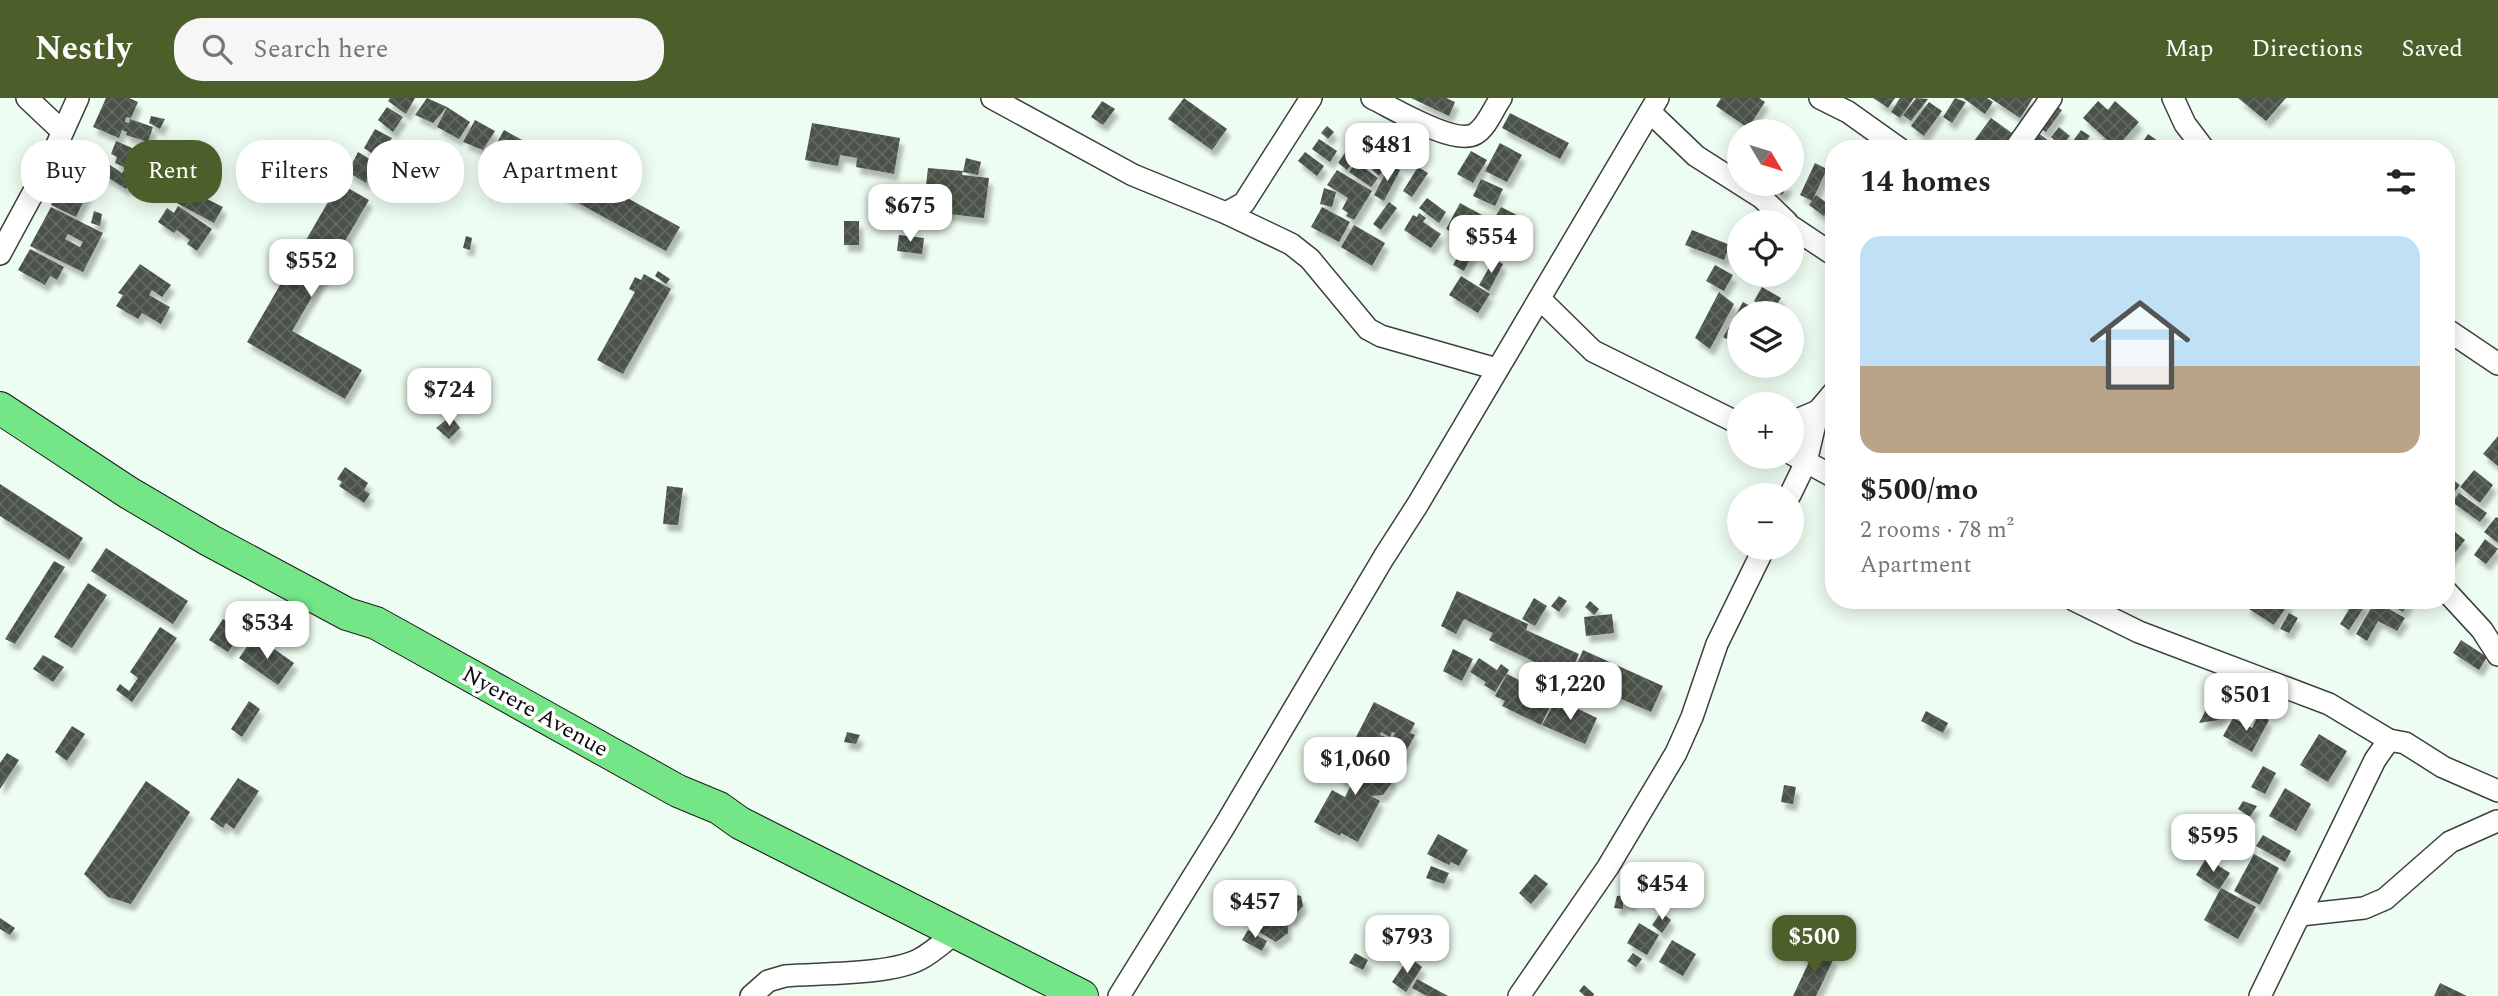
<!DOCTYPE html>
<meta charset="utf-8">
<style>
body{margin:0;font-family:Spectral,serif;background:#f6f6f6;color:#222;height:100vh;display:flex;flex-direction:column;font-size:26px;white-space:nowrap}
*{box-sizing:border-box;margin:0}
p{font-size:23px;color:#767676}
.icon{flex:none;width:38px;height:38px;fill:none;stroke:currentColor;stroke-width:2;stroke-linecap:round;stroke-linejoin:round}
.map{position:relative;flex:1;overflow:hidden}
.side{position:absolute;left:1825px;top:42px;width:630px;height:469px;display:flex;flex-direction:column;background:#fff;border-radius:28px;box-shadow:0 4px 18px #0003}
.side>*{flex:none}
.top-card{position:absolute;left:21px;top:42px;width:665px;height:63px;display:flex;gap:14px}
.needle{width:46px;rotate:128deg}
.fabs{position:absolute;left:1727px;top:21px;display:grid;gap:14px}
.fabs a{display:grid;place-items:center;width:77px;height:77px;border-radius:50%;background:#fff;box-shadow:0 4px 18px #0003;font-size:35px}
.price{position:absolute;translate:-50% -60px;padding:0 16px;border-radius:14px;background:#fff;color:#222;font-size:23px;line-height:46px;filter:drop-shadow(0 2px 4px #0008)}
.price::after{content:'';position:absolute;left:50%;top:42px;width:21px;height:16px;margin-left:-10px;background:inherit;clip-path:polygon(0 0,100% 0,50% 100%)}
.price.active{background:#4c5f2b;color:#fff}
ul{padding:0;list-style:none}
li{display:grid;align-content:center;gap:14px;height:371px;padding:0 35px}
li span{display:grid;place-items:center;height:217px;border-radius:21px;color:#555}
li>.icon{margin-inline-start:auto}
span .icon{width:126px;height:126px;fill:#fffc;stroke-width:1}
li b{font-size:30px}
h2{display:flex;justify-content:space-between;align-items:center;height:84px;padding:0 35px;font-size:30px}
.chip{padding:0 24px;border-radius:28px;background:#fff;box-shadow:0 4px 18px #0003;font-size:24px;line-height:63px}
.chip.active{background:#4c5f2b;color:#fff}
header{display:flex;align-items:center;gap:42px;box-sizing:border-box;height:98px;padding:0 35px;background:#4c5f2b;color:#fff}
header strong{font-size:33px}
nav{display:flex;gap:38px;margin-inline-start:auto;font-size:24px}
.search{width:490px;height:63px;background:#f6f6f6;display:flex;align-items:center;gap:18px;box-sizing:border-box;padding:0 24px;border-radius:28px;color:#767676;font-size:26px}
.map>svg:first-child{display:block}
</style>
<header>
<strong>Nestly</strong>
<div class="search"><svg class="icon" aria-label="search" viewBox="0 0 24 24"><circle cx="10" cy="10" r="6"/><path d="M15 15l6 6"/></svg>Search here</div>
<nav><a>Map</a><a>Directions</a><a>Saved</a></nav>
</header>
<div class="map">
<svg width="2498" height="898" viewBox="0 0 2498 898">
<defs>
<pattern id="building-cross-hatch" width="8" height="8" patternUnits="userSpaceOnUse" patternTransform="scale(1.75)"><rect width="8" height="8" fill="#4c534a"/><path d="M0 0l8 8M0 8l8-8" fill="none" stroke="#616760"/></pattern>
<filter id="shadow"><feDropShadow dx="4" dy="7" stdDeviation="2" flood-color="#0004"/></filter>
</defs>
<rect width="100%" height="100%" fill="#eefdf1"/>
<g fill="url(#building-cross-hatch)" fill-rule="evenodd" filter="url(#shadow)">
<polygon points="106,0 129,0 138,4 131,20 126,19 125,24 129,25 130,21 153,29 148,44 126,37 127,34 122,32 119,40 93,29"/>
<polygon points="390,0 415,0 406,16 388,3"/>
<polygon points="427,0 447,9 470,24 459,41 437,29 447,9 433,25 415,17"/>
<polygon points="1184,0 1227,31 1212,52 1168,21"/>
<polygon points="1411,0 1446,0 1455,4 1449,18"/>
<polygon points="1721,0 1759,0 1765,4 1748,30 1716,8"/>
<polygon points="1873,0 1895,0 1888,10"/>
<polygon points="1900,0 1914,0 1900,20 1891,14"/>
<polygon points="1916,0 1928,1 1911,23 1903,17"/>
<polygon points="1955,0 1966,4 1952,25 1943,19"/>
<polygon points="1963,0 1987,0 1993,4 1985,16"/>
<polygon points="1990,0 2033,0 2020,20"/>
<polygon points="2238,0 2286,0 2266,23"/>
<polygon points="1102,3 1115,11 1103,27 1091,19"/>
<polygon points="2098,3 2108,12 2115,3 2139,24 2116,50 2083,20"/>
<polygon points="1929,4 1942,13 1924,38 1911,28"/>
<polygon points="2053,6 2062,12 2046,34 2037,28"/>
<polygon points="387,9 403,19 393,34 378,22"/>
<polygon points="1510,15 1569,45 1560,61 1502,30"/>
<polygon points="151,18 165,21 160,31 149,25"/>
<polygon points="1991,20 2012,35 2000,51 1968,51"/>
<polygon points="475,22 495,33 483,52 463,44"/>
<polygon points="812,25 900,40 894,76 856,69 857,60 840,57 838,68 805,62"/>
<polygon points="1327,28 1334,34 1328,41 1321,35"/>
<polygon points="2059,29 2070,38 2061,48 2051,39"/>
<polygon points="375,31 392,40 380,61 364,50"/>
<polygon points="504,32 680,129 666,153 490,57"/>
<polygon points="2034,32 2057,49 2056,51 2037,51 2027,43"/>
<polygon points="2081,32 2090,38 2084,46 2090,51 2067,51"/>
<polygon points="2148,36 2164,47 2161,51 2145,51 2142,45"/>
<polygon points="1319,41 1337,53 1330,64 1312,51"/>
<polygon points="1354,41 1363,48 1347,72 1338,65"/>
<polygon points="2104,41 2117,51 2097,51"/>
<polygon points="116,43 146,56 141,67 137,65 136,68 127,64 124,69 115,65 117,59 111,56"/>
<polygon points="1500,45 1522,57 1507,84 1485,73"/>
<polygon points="1471,53 1487,62 1473,85 1457,76"/>
<polygon points="358,54 375,64 366,85 348,74"/>
<polygon points="1305,54 1324,68 1317,78 1298,63"/>
<polygon points="966,60 981,64 978,77 963,74"/>
<polygon points="1379,62 1387,67 1379,78 1372,72"/>
<polygon points="1356,64 1378,80 1371,89 1349,74"/>
<polygon points="107,65 122,75 128,67 138,73 126,91 101,75"/>
<polygon points="1815,65 1827,71 1812,103 1800,97"/>
<polygon points="1390,67 1400,72 1384,103 1374,97"/>
<polygon points="1418,69 1428,75 1412,99 1403,93"/>
<polygon points="928,70 963,73 962,77 989,80 984,120 923,113"/>
<polygon points="68,71 93,83 76,119 51,107"/>
<polygon points="1337,72 1372,93 1354,122 1346,118 1348,115 1342,111 1348,100 1327,87"/>
<polygon points="1481,81 1503,91 1495,108 1473,98"/>
<polygon points="339,85 369,102 292,233 362,272 345,301 247,244"/>
<polygon points="1765,86 1789,86 1782,97"/>
<polygon points="183,89 223,109 214,125 175,104"/>
<polygon points="1324,90 1336,94 1332,109 1320,106"/>
<polygon points="1816,97 1831,108 1824,118 1809,107"/>
<polygon points="1427,100 1446,114 1439,125 1419,110"/>
<polygon points="1389,104 1397,110 1381,132 1373,126"/>
<polygon points="1460,105 1484,118 1462,141 1446,131"/>
<polygon points="178,108 212,131 197,153 187,146 190,142 177,132 174,135 158,124 167,110 174,115"/>
<path d="M51,109l52,26 -20,39 -53,-26zM68,136l15,8 -3,5 -15,-8z"/>
<polygon points="1322,109 1350,124 1339,144 1311,129"/>
<polygon points="1501,109 1517,117 1498,151 1482,142"/>
<polygon points="94,113 102,116 100,128 91,125"/>
<polygon points="1419,115 1426,120 1423,124 1441,136 1431,150 1404,132 1413,117 1417,119"/>
<rect x="844" y="123" width="15" height="24"/>
<polygon points="1354,127 1385,145 1372,168 1341,149"/>
<polygon points="1692,132 1730,147 1724,162 1685,147"/>
<polygon points="899,137 924,140 922,156 897,153"/>
<polygon points="466,138 472,140 470,152 463,150"/>
<polygon points="1465,146 1475,151 1464,173 1453,167"/>
<polygon points="30,151 64,169 57,182 50,178 45,187 18,172"/>
<polygon points="1494,161 1503,166 1489,193 1479,187"/>
<polygon points="140,166 171,187 162,199 152,192 149,197 170,209 161,226 142,215 138,221 116,208 123,197 118,195"/>
<polygon points="1715,167 1733,177 1724,193 1706,183"/>
<polygon points="658,173 670,181 666,186 655,178"/>
<polygon points="644,176 671,191 623,276 597,262 635,194 629,191 635,179 641,182"/>
<polygon points="1461,178 1490,196 1478,215 1449,197"/>
<polygon points="1762,189 1781,200 1772,214 1754,203"/>
<polygon points="1719,194 1734,206 1710,251 1695,240"/>
<polygon points="1743,204 1756,211 1754,215 1740,215 1740,239 1736,246 1723,239"/>
<polygon points="451,318 460,330 449,341 436,330"/>
<polygon points="2498,338 2498,368 2483,356"/>
<polygon points="345,369 368,385 364,392 370,396 364,405 339,388 342,384 337,381"/>
<polygon points="2474,372 2493,387 2480,405 2460,389"/>
<polygon points="2452,381 2460,387 2453,396 2446,391"/>
<polygon points="0,386 83,440 69,462 0,418"/>
<polygon points="667,388 683,390 678,427 663,426"/>
<polygon points="2459,395 2487,415 2480,424 2452,404"/>
<polygon points="2496,419 2498,420 2498,445 2484,434"/>
<polygon points="2446,427 2465,442 2446,466"/>
<polygon points="2485,441 2498,451 2486,466 2474,457"/>
<polygon points="106,450 188,503 173,526 91,473"/>
<polygon points="54,463 65,469 15,546 5,541"/>
<polygon points="88,485 107,497 72,550 54,539"/>
<polygon points="1457,493 1528,526 1526,532 1579,556 1568,580 1489,542 1493,535 1464,521 1456,536 1441,528"/>
<polygon points="1559,498 1567,503 1559,514 1551,508"/>
<polygon points="1534,500 1547,508 1535,528 1522,521"/>
<polygon points="2250,502 2285,502 2289,505 2274,527 2246,509"/>
<polygon points="2338,502 2360,502 2366,506 2349,532 2340,526 2350,510"/>
<polygon points="2381,502 2406,502 2409,504 2403,514"/>
<polygon points="1590,503 1599,511 1594,517 1585,509"/>
<polygon points="2375,503 2405,520 2397,533 2378,523 2367,543 2356,536"/>
<polygon points="2289,515 2298,520 2289,535 2280,531"/>
<polygon points="1612,516 1614,535 1586,538 1584,519"/>
<polygon points="223,521 242,534 228,554 209,542"/>
<polygon points="160,529 177,540 132,604 116,592 120,586 129,593 138,580 130,574"/>
<polygon points="257,539 294,565 278,587 239,560 251,543 253,544"/>
<polygon points="2461,542 2487,559 2479,572 2453,555"/>
<polygon points="1453,551 1473,561 1462,583 1443,573"/>
<polygon points="1583,552 1663,588 1651,614 1571,579"/>
<polygon points="43,557 64,569 53,584 33,571"/>
<polygon points="1479,560 1497,572 1501,566 1509,572 1495,594 1484,587 1486,584 1470,574"/>
<polygon points="1507,576 1554,600 1541,627 1502,608 1505,603 1495,598"/>
<polygon points="2222,582 2237,589 2219,622 2199,625"/>
<polygon points="1557,601 1597,620 1585,646 1542,627"/>
<polygon points="249,603 260,611 242,639 231,631"/>
<path d="M1374,604l41,21 -5,10 5,2 -13,24 -3,-1 -4,9 -43,-22zM1381,634l9,5 2,-5 3,1 -6,12 -7,-3 3,-5 -5,-2z"/>
<polygon points="1926,613 1948,625 1943,635 1921,623"/>
<polygon points="2259,616 2269,622 2252,654 2223,638 2233,620 2252,630"/>
<polygon points="72,628 85,636 67,663 55,654"/>
<polygon points="847,634 860,637 856,646 844,644"/>
<polygon points="2319,636 2347,653 2328,684 2300,667"/>
<polygon points="1353,653 1385,667 1393,683 1383,697 1371,698 1380,703 1358,744 1341,735 1340,738 1314,724 1332,692 1345,699 1351,687 1338,678"/>
<polygon points="7,655 19,662 0,691 0,665"/>
<polygon points="2263,668 2276,675 2265,696 2251,689"/>
<polygon points="238,680 259,693 234,731 226,725 223,730 210,721"/>
<polygon points="146,683 190,714 131,806 108,799 84,776"/>
<polygon points="1784,687 1796,689 1793,706 1781,704"/>
<polygon points="2285,690 2311,706 2296,733 2269,718"/>
<polygon points="2243,703 2257,708 2250,719 2238,711"/>
<polygon points="1438,736 1468,752 1459,768 1451,764 1449,767 1427,756"/>
<polygon points="2263,737 2291,753 2285,764 2256,748"/>
<polygon points="2254,756 2279,770 2260,807 2234,793"/>
<polygon points="2206,760 2230,775 2219,792 2196,777"/>
<polygon points="1431,768 1449,775 1444,786 1426,780"/>
<polygon points="1535,776 1548,786 1531,806 1519,795"/>
<polygon points="2221,790 2256,809 2238,841 2204,822"/>
<polygon points="1289,795 1301,798 1303,808 1291,822 1287,818 1288,835 1276,844 1248,827 1261,803 1272,813 1275,804 1284,802"/>
<polygon points="1631,797 1633,807 1623,805 1623,811 1614,810 1617,798"/>
<polygon points="1661,814 1671,822 1662,835 1652,827"/>
<polygon points="0,820 15,830 10,837 0,831"/>
<polygon points="1639,825 1659,837 1647,857 1627,845"/>
<polygon points="1248,832 1267,843 1262,853 1242,842"/>
<polygon points="1672,842 1696,856 1683,878 1659,864"/>
<polygon points="1815,851 1834,860 1816,898 1793,898"/>
<polygon points="1355,855 1368,862 1363,872 1349,865"/>
<polygon points="1633,855 1642,861 1636,869 1627,863"/>
<polygon points="1409,859 1422,869 1406,894 1392,884"/>
<polygon points="1417,881 1448,898 1427,898 1412,890"/>
<polygon points="2440,885 2467,898 2434,898"/>
<polygon points="1584,887 1594,896 1593,898 1585,898 1579,893"/>
</g>
<g fill="none" stroke-linecap="round" stroke-linejoin="round">
<defs>
<g id="street">
<polyline points="27,0 62,33"/>
<polyline points="992,0 1133,77 1226,115 1291,146 1310,161 1368,231 1381,238 1497,271"/>
<path d="M1372,0c21,10 82,48 103,36 12,-7 18,-25 26,-36"/>
<polyline points="1820,0 1848,14 1900,51"/>
<polyline points="2173,0 2185,26 2204,51"/>
<polyline points="1650,14 1696,58 1762,100 1787,124"/>
<polyline points="2015,51 2051,0"/>
<polyline points="1226,115 1244,105 1311,0"/>
<polyline points="1792,129 1834,157"/>
<polyline points="0,156 46,71 78,0"/>
<polyline points="1540,201 1593,253 1740,326"/>
<polyline points="2446,231 2498,266"/>
<polyline points="1792,324 1818,313"/>
<polyline points="1792,356 1834,379"/>
<polyline points="1790,397 1806,364 1818,313 1834,294"/>
<polyline points="2446,493 2482,532 2498,557"/>
<polyline points="2074,502 2139,534 2329,606 2389,642"/>
<polyline points="2300,817 2364,810 2385,801 2450,744 2497,723"/>
<path d="M751,898l17,-15 17,-5c37,-3 105,-1 135,-17 13,-7 24,-17 35,-26"/>
<polyline points="1119,898 1224,729 1384,459 1418,406 1658,0"/>
<polyline points="1519,898 1608,769 1676,655 1692,619 1717,546 1764,450"/>
<polyline points="2260,898 2375,662 2389,642 2405,645 2443,669 2498,693"/>
</g>
<polyline id="primary" points="0,310 129,395 209,442 347,516 376,525 678,693 719,710 740,725 1082,898"/>
</defs>
<use href="#street" stroke="#3f3f3f" stroke-width="24"/>
<use href="#primary" stroke="#1d1d1d" stroke-width="34"/>
<use href="#street" stroke="#fff" stroke-width="21"/>
<use href="#primary" stroke="#74e688" stroke-width="32"/>
</g>
<g text-anchor="middle" dominant-baseline="central" stroke-width="7" stroke-linejoin="round" paint-order="stroke">
<g font-size="23" fill="#0c0c0c" stroke="#fff">
<text transform="translate(535 614) rotate(29)">Nyerere Avenue</text>
</g>
</g>
</svg>
<div class="fabs">
<a><svg class="needle" viewBox="-14 -14 28 28"><path d="M0-13l5 13h-10z" fill="#e53935"/><path d="M0 13l5-13h-10z" fill="#767676"/></svg></a>
<a><svg class="icon" aria-label="locate" viewBox="0 0 24 24"><circle cx="12" cy="12" r="6"/><path d="M12 2v4M12 18v4M2 12h4M18 12h4"/></svg></a>
<a><svg class="icon" aria-label="layers" viewBox="0 0 24 24"><path d="M12 4l9 5-9 5-9-5zM3 14l9 5 9-5"/></svg></a>
<a>+</a>
<a>−</a>
</div>
<b class="price" style="left:1387px;top:85px">$481</b>
<b class="price" style="left:910px;top:146px">$675</b>
<b class="price" style="left:1491px;top:177px">$554</b>
<b class="price" style="left:311px;top:201px">$552</b>
<b class="price" style="left:449px;top:330px">$724</b>
<b class="price" style="left:267px;top:563px">$534</b>
<b class="price" style="left:1570px;top:624px">$1,220</b>
<b class="price" style="left:2246px;top:635px">$501</b>
<b class="price" style="left:1355px;top:699px">$1,060</b>
<b class="price" style="left:2213px;top:776px">$595</b>
<b class="price" style="left:1662px;top:824px">$454</b>
<b class="price" style="left:1255px;top:842px">$457</b>
<b class="price" style="left:1407px;top:877px">$793</b>
<b class="price active" style="left:1814px;top:877px">$500</b>
<div class="top-card">
<a class="chip">Buy</a>
<a class="chip active">Rent</a>
<a class="chip">Filters</a>
<a class="chip">New</a>
<a class="chip">Apartment</a>
</div>
<section class="side">
<h2>14 homes<svg class="icon" aria-label="filters" viewBox="0 0 24 24"><path d="M4 7h16M4 17h16"/><circle cx="9" cy="7" r="2"/><circle cx="15" cy="17" r="2"/></svg></h2>
<ul>
<li><span style="background:linear-gradient(#bfe0f5 60%,#b9a48a 0)"><svg class="icon" aria-label="home" viewBox="0 0 24 24"><path d="M3 11l9-7 9 7M6 9v11h12V9"/></svg></span><div><b>$500/mo</b><p>2 rooms · 78 m²</p><p>Apartment</p></div></li>
</ul>
</section>
</div>
